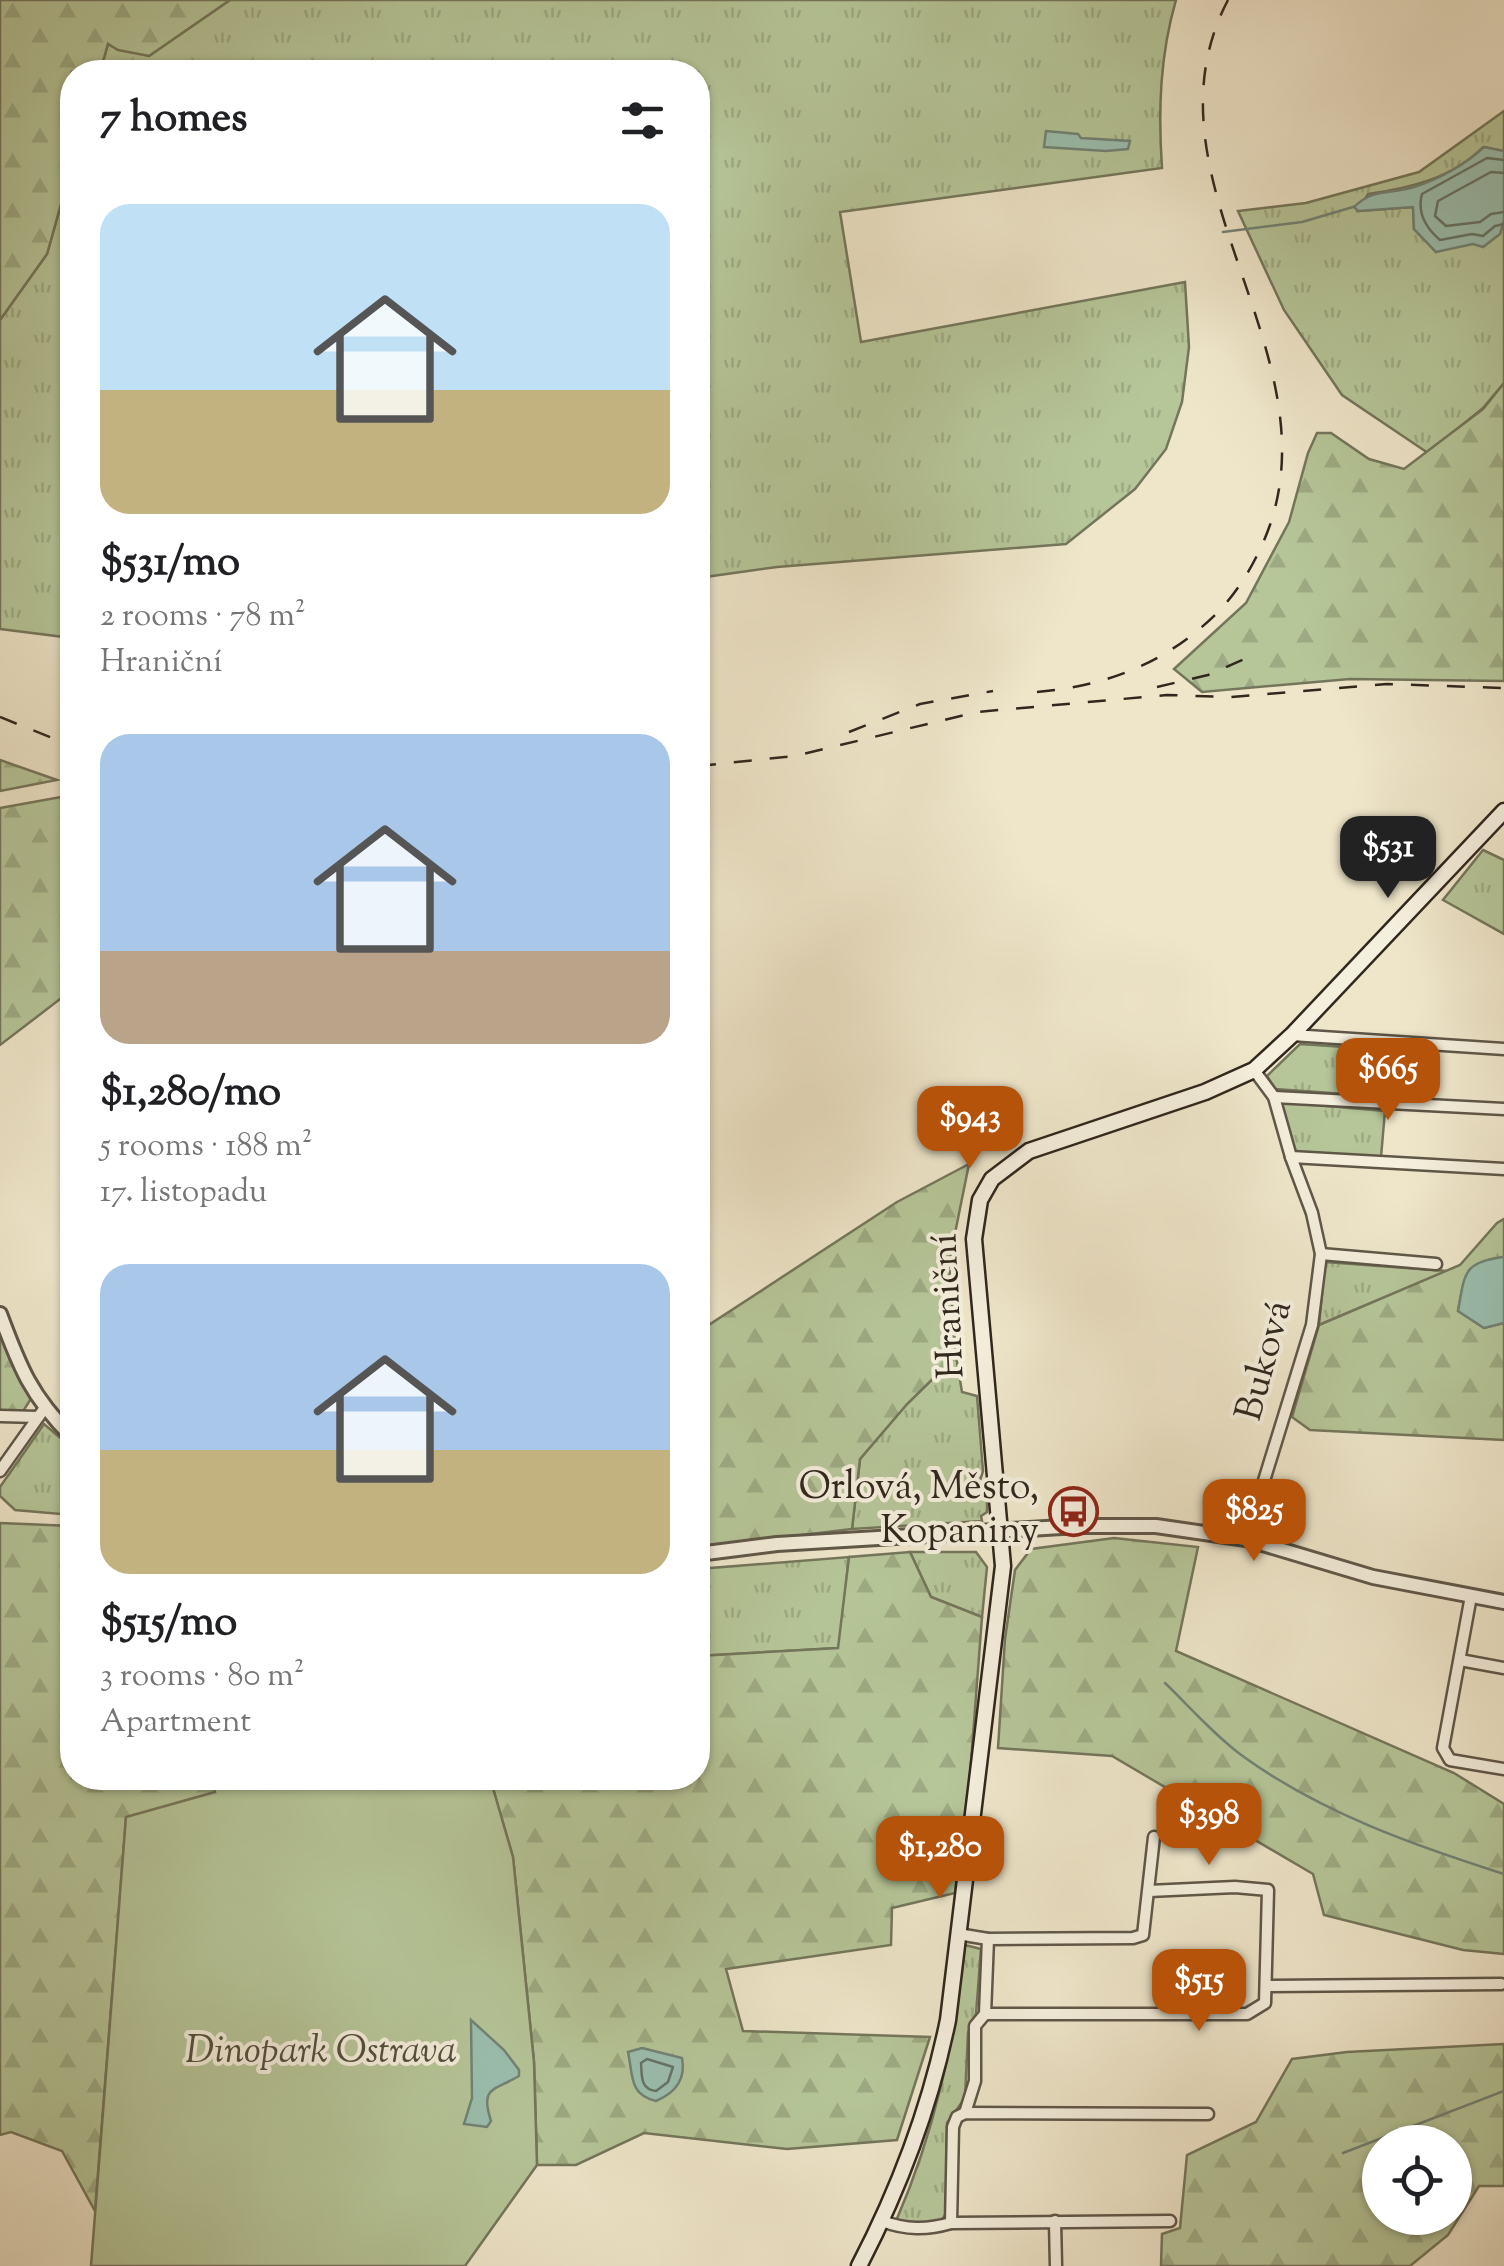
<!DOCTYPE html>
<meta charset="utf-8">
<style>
body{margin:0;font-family:"Sorts Mill Goudy",serif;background:#f6f6f6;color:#202124;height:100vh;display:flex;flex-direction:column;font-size:38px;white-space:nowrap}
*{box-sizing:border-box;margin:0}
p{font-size:32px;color:#757577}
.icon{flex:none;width:55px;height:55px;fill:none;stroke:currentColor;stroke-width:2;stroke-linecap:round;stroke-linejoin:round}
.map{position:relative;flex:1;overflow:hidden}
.drawer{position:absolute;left:60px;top:60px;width:650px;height:1730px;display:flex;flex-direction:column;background:#fff;border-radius:40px;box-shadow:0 2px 8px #0004}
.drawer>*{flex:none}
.controls{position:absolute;left:1362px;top:2125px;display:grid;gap:20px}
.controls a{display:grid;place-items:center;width:110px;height:110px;border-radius:50%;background:#fff;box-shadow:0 2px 8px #0004;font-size:50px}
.price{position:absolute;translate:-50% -85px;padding:0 22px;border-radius:20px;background:#b45309;color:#fff;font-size:32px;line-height:65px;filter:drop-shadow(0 2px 5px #0008)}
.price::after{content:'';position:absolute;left:50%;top:60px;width:30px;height:22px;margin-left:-15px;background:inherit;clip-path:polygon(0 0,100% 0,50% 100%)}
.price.current{background:#222;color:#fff}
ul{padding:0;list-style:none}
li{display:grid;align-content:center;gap:20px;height:530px;padding:0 40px}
li span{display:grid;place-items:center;height:310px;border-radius:30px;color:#555}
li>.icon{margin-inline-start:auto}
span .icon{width:180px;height:180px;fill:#fffc;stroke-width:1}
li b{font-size:42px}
h2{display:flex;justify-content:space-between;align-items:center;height:120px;padding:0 40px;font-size:42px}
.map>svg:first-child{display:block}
</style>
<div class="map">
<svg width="1504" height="2266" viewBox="0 0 1504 2266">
<defs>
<pattern id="grass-tufts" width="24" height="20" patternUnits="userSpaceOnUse" patternTransform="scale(2.5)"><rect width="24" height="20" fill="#b6c699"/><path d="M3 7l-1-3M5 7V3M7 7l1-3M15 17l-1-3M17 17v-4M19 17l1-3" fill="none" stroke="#9daa83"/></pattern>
<pattern id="forest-firs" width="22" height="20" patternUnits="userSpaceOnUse" patternTransform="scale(2.5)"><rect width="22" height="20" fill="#b6c699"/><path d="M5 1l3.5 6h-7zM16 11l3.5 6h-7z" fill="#9daa83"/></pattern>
</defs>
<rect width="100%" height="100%" fill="#efe6ca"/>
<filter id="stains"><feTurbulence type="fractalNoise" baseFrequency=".002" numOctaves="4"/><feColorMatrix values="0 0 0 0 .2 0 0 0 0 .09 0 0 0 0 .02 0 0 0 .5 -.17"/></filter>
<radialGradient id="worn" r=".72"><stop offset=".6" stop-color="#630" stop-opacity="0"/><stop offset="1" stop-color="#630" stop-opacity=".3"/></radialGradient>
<g fill="url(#grass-tufts)" stroke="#74765c" stroke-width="2.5">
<path d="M230,0h946c-16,55 -18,110 -14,168l-322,44 21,130 324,-60 4,65 -7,55 -16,47 -31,40 -69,55 -289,23 -79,11v-506h-598l8,-28 41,12z"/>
<path d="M1504,111v40l-21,-4c-30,31 -73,41 -115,47l-10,17 55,-4 1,22 22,23 64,-18 4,-14v163l-21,25 -55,45 -86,-58 -58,-85 -46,-99 68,-8 113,-31z"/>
<polygon points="72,165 72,638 0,629 0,320 47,254"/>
<polygon points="1483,850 1504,860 1504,934 1443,900"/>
<polygon points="1300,1044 1390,1050 1388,1097 1275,1089 1267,1076"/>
<polygon points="1281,1102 1385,1111 1381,1157 1295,1152"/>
<polygon points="1325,1262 1447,1271 1319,1325"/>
<polygon points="956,1356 962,1392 977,1396 983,1471 979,1484 987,1497 987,1512 981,1516 982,1521 852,1529 860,1459 907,1404"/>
<polygon points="44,1424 72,1448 72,1515 15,1510 0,1496 0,1487"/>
<polygon points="910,1552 976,1552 987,1567 982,1617 931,1597"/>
<polygon points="849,1557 839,1648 698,1656 698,1569"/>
<path d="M965,1945l16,4 -5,65 -8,19 -3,65 -18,25 -1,90 -4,7 -37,5 -9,-4c40,-92 57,-177 69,-276z"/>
</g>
<g fill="url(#forest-firs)" stroke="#74765c" stroke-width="2.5" fill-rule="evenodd">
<polygon points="0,0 230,0 149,56 118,50 108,44 100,72 72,72 72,165 47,254 0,320"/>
<polygon points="1504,383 1504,681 1350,679 1202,692 1174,669 1246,603 1289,522 1308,453 1317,433 1331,433 1369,459 1404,469 1483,409"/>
<polygon points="0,760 57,780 0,791"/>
<polygon points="72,795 72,990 0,1045 0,808"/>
<polygon points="969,1164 949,1263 956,1356 907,1404 860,1459 852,1529 703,1547 698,1332 897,1202"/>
<path d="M1504,1219v38c-40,5 -39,18 -46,54l26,17 20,-5v117l-194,-10 -18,-13 27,-92 141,-60 37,-42z"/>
<polygon points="0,1327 32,1397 22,1413 0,1414"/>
<polygon points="0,1523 72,1526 72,1778 212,1778 216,1792 126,1818 95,2211 62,2151 11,2132 0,2135"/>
<polygon points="1114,1538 1198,1547 1176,1651 1454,1773 1504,1804 1504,1954 1463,1950 1324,1915 1313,1874 1112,1756 998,1748 1005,1639 1015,1570 1031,1549"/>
<polygon points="910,1552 931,1597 982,1617 970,1775 955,1893 892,1908 891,1945 726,1969 743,2031 930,2037 897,2140 787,2149 644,2133 576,2165 537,2165 534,2062 513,1857 490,1778 698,1778 698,1656 838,1648 849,1557"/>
<path d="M1504,2044v142h-25l-31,49 -38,31h-249l1,-32 18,-6 7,-73 69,-33 36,-63 55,-7zM1380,2142h75v76h-75z"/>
</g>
<polygon fill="#b6c699" stroke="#74765c" stroke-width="2.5" points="212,1778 490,1778 513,1857 534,2062 537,2165 465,2266 91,2266 126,1817 215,1792"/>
<g fill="#9bc0b0" stroke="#718376" stroke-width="2.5">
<polygon points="1046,131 1078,134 1081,138 1130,141 1128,149 1106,151 1044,147"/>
<path d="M1484,147l20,4v69l-4,14 -17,13 -10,-3 -37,8 -22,-23 -1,-22 -55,4 -4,-4c21,-20 35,-12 60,-20 24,-7 52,-23 70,-40z"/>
<path d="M1504,1257v66l-20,5 -26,-17c7,-37 4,-49 46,-54z"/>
<path d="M471,2020l33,30 15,20v6c-26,15 -39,11 -28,45l-4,6 -23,-3 8,-26z"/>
<path d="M642,2048l40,10c4,21 -7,35 -26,43 -27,-6 -23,-26 -28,-49z"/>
</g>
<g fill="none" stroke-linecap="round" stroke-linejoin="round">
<g stroke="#667467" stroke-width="2.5">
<path d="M1504,160l-17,-2 -65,36c-5,18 4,34 18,46l32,-6 11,2 12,-10 9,-2"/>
<polyline points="1504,173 1491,172 1438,201 1435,216 1446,226 1480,222 1491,214 1504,212"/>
<path d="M647,2059l26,8 -5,15 -12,9c-16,-2 -14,-15 -15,-28z"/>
</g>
<g stroke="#718376" stroke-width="2.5">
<polyline points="1223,232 1302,222 1353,207"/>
<path d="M1165,1683c25,24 50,53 79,74 78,56 169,88 260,117"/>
<polyline points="1343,2153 1504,2091"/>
</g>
<defs>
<g id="minor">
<polyline points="1292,1035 1504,1049"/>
<polyline points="1274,1097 1504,1109"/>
<polyline points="1291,1157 1504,1169"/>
<polyline points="1321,1254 1436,1264"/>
<polyline points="0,1416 38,1417"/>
<polyline points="0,1471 44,1409"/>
<polyline points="1246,1539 1312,1325 1321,1254 1312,1213 1291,1157 1274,1097 1254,1070"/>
<polyline points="1471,1596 1443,1748 1450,1760 1504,1769"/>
<polyline points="1460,1660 1504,1668"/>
<polyline points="958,1934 988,1939 1133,1938 1143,1935 1154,1837"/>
<polyline points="1266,1986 1501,1984"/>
<polyline points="985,2014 1247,2014 1265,2003 1268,1890 1235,1887 1149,1891"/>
<polyline points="965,2113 975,2081 975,2026 985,2014 988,1939"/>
<path d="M882,2221c24,9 45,9 69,2l219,-2"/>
<polyline points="1055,2221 1056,2266"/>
<polyline points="951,2223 953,2127 957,2117 965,2113 1208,2114"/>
</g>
<g id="tertiary">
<path d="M0,1314c20,54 31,82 72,123"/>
<polyline points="698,1554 777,1544 1079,1526 1156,1526 1246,1539 1373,1577 1504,1602"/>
</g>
<path id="secondary" d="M859,2266c41,-79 71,-158 89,-246l55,-454 -29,-327 6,-39 12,-21 37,-28 176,-59 49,-22 38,-35 212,-224"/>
</defs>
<use href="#minor" stroke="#605749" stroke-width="15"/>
<use href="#tertiary" stroke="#605749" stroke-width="18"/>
<use href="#secondary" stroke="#31271e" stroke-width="19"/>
<use href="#minor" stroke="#f5efdd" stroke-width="10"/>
<use href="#tertiary" stroke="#f5efdd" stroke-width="12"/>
<use href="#secondary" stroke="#f5efdd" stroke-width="14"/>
<g stroke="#31271e" stroke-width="2.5" stroke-dasharray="18 18" stroke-linecap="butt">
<polyline points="1157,687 1208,675 1247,658"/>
<path d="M1037,692c71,-6 132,-30 183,-82 22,-24 39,-54 50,-85 61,-179 -134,-349 -42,-525"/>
<polyline points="0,717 72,746"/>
<polyline points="849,732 920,704 993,691"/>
<polyline points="698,766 795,756 977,712 1167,695 1230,697 1387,684 1504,688"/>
</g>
</g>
<defs>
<symbol id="bus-ring" viewBox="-11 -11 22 22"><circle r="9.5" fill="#f5efdd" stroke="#8f2418" stroke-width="1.5"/><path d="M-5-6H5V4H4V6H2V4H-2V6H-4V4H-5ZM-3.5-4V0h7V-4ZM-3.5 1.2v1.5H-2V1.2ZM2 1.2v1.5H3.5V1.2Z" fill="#8f2418"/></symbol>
</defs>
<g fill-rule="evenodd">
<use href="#bus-ring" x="1046" y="1484" width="55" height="55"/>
</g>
<g text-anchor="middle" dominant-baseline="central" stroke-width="8" stroke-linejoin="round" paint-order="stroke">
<g font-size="38" fill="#31271e" stroke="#f5efdd">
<text transform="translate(950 1306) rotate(-93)">Hraniční</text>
<text transform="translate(1266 1361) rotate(-75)">Buková</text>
</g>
<g font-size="38" fill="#31271e" stroke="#f5efdd" text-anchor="end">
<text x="1039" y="1489">Orlová, Město,<tspan x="1039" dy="44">Kopaniny</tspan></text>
</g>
<g font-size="38" font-style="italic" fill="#524f3d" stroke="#f5efdd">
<text x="321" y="2053">Dinopark Ostrava</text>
</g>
</g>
<rect width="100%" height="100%" filter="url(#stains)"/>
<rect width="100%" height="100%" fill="url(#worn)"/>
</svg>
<div class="controls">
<a><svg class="icon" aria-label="locate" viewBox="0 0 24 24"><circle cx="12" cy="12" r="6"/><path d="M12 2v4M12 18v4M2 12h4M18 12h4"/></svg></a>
</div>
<b class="price current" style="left:1388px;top:901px">$531</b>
<b class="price" style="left:1388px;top:1123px">$665</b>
<b class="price" style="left:970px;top:1171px">$943</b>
<b class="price" style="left:1254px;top:1564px">$825</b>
<b class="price" style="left:1209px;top:1868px">$398</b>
<b class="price" style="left:940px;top:1901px">$1,280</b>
<b class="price" style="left:1199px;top:2034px">$515</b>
<section class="drawer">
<h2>7 homes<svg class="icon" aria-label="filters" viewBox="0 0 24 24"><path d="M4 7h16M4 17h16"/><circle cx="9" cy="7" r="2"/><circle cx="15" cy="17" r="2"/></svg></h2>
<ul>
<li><span style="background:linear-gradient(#bfe0f5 60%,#c2b280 0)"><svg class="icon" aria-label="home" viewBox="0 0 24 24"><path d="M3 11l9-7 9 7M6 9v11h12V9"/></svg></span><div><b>$531/mo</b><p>2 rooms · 78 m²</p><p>Hraniční</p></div></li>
<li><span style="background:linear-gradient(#a9c7e8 70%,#b9a48a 0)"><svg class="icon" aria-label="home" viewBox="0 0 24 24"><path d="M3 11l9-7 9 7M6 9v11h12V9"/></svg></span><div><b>$1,280/mo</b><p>5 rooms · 188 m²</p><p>17. listopadu</p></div></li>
<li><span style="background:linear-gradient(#a9c7e8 60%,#c2b280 0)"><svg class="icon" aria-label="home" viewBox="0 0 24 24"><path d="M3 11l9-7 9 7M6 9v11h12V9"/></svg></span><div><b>$515/mo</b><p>3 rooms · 80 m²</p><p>Apartment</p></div></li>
</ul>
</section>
</div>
